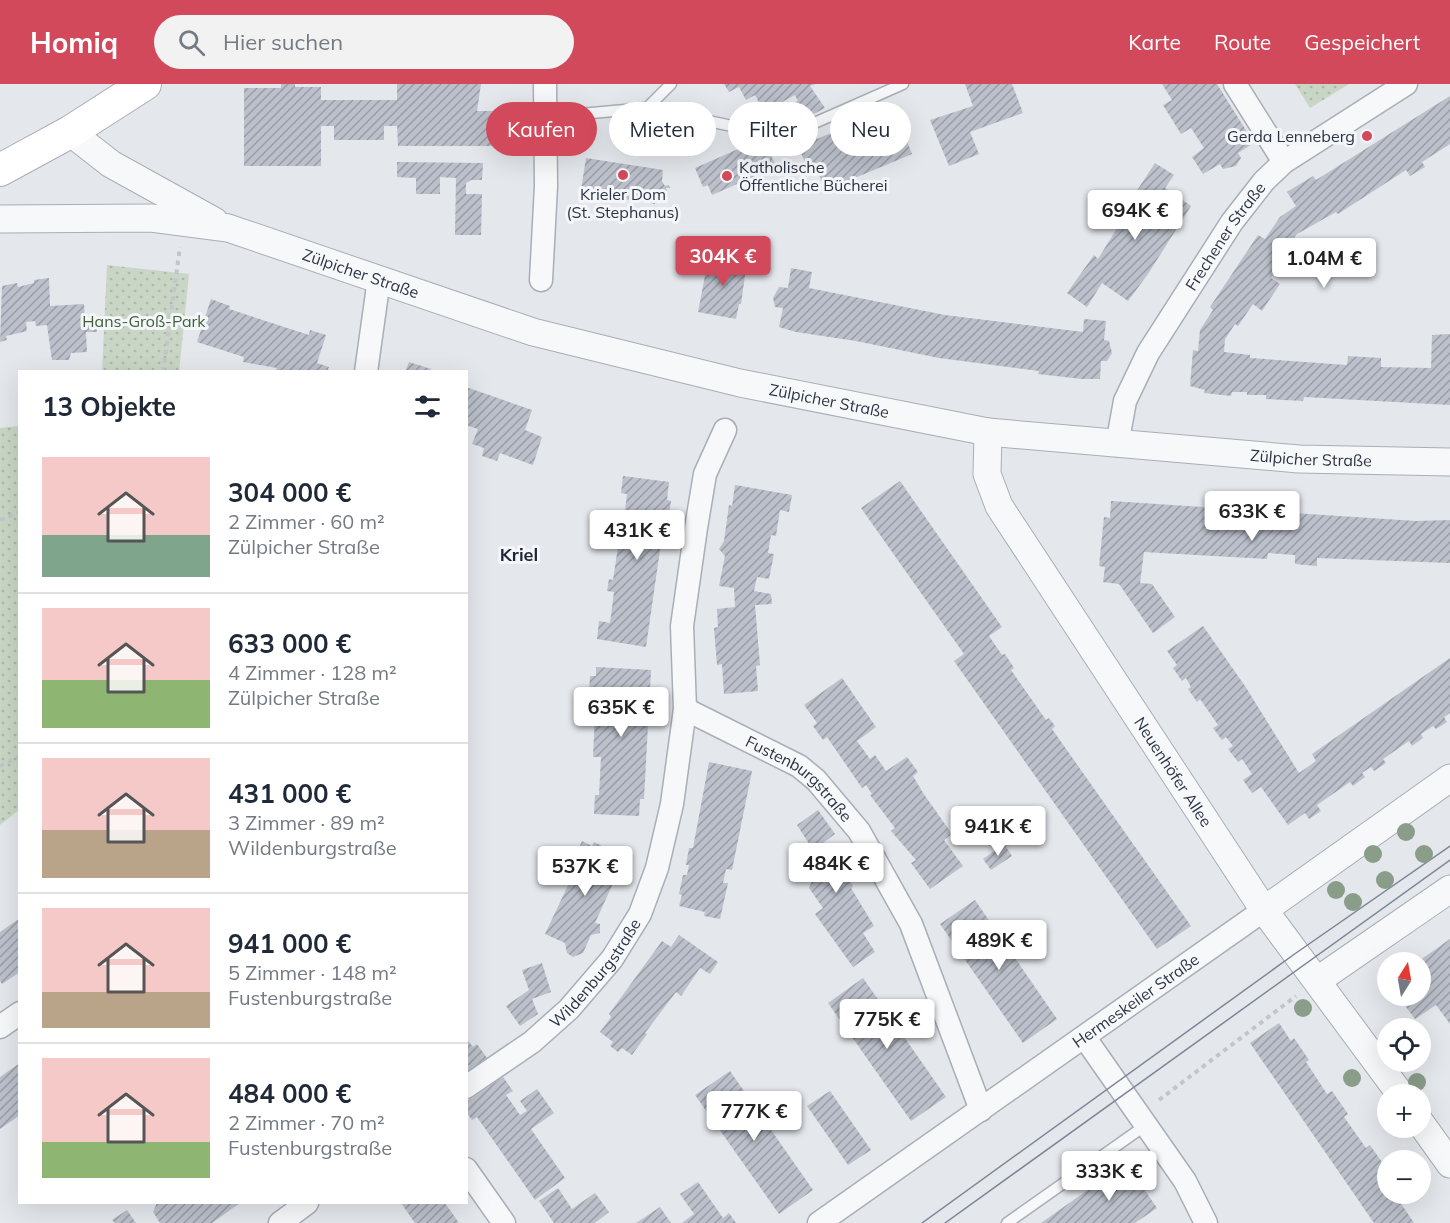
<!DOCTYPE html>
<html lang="de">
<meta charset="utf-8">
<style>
body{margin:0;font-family:Mulish,sans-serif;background:#f2f2f3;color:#1f2937;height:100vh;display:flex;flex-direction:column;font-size:22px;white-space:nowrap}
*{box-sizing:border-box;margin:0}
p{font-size:20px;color:#747a83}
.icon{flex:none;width:33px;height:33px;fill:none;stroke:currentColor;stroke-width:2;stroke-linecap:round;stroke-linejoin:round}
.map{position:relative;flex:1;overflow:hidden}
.side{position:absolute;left:18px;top:286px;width:450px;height:834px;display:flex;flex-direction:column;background:#fff;border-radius:0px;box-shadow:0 6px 24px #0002}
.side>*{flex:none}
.banner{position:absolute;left:486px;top:18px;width:570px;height:54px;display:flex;gap:12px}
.needle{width:39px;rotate:11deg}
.tools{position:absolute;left:1377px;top:868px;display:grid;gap:12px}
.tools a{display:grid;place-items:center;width:54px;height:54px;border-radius:50%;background:#fff;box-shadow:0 6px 24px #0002;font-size:30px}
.price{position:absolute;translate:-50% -51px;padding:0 14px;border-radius:6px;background:#fff;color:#222;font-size:20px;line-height:39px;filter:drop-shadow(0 2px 3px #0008)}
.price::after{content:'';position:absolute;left:50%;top:36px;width:18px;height:14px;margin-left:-9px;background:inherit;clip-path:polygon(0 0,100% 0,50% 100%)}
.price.active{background:#d1495b;color:#fff}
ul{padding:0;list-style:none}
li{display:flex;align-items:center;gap:18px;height:150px;padding:0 24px}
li+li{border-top:2px solid #e0e1e3}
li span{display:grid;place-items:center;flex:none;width:168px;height:120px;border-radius:0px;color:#555}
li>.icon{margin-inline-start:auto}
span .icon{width:72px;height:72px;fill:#fffc;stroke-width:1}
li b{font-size:26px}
h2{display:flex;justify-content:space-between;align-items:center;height:72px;padding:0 24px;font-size:26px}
.chip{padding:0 21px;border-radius:27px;background:#fff;box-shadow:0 6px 24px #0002;font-size:21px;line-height:54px}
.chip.active{background:#d1495b;color:#fff}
header{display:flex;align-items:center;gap:36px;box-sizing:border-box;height:84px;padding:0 30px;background:#d1495b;color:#fff}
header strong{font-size:28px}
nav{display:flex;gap:33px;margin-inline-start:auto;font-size:21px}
.search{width:420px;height:54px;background:#f2f2f3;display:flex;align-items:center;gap:15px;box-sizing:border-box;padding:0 21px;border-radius:33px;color:#747a83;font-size:22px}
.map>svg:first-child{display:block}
</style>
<header>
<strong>Homiq</strong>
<div class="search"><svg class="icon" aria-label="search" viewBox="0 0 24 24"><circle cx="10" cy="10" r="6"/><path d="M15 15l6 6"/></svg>Hier suchen</div>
<nav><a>Karte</a><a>Route</a><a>Gespeichert</a></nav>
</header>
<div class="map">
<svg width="1450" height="1139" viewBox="0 0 1450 1139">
<defs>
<pattern id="park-dots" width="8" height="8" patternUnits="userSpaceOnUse" patternTransform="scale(1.5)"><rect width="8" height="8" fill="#c9d6c5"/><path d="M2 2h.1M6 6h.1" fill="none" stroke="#adb8ab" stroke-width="1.8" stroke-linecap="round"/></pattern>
<pattern id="building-hatch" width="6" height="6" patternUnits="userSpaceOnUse" patternTransform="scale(1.5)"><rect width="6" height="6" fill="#bbc0ca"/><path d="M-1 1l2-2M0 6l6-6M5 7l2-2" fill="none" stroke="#989da6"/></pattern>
</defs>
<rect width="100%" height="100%" fill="#e4e7ec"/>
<g fill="url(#park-dots)">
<polygon points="1295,0 1349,0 1310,24"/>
<polygon points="107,181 189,190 179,288 102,288"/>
<polygon points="19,342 19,726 0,741 0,344"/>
</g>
<g fill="url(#building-hatch)">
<polygon points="281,0 295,0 295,3 321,3 321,16 397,16 397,0 481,0 477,27 505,27 505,62 398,62 397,42 384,42 384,56 334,56 334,42 321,42 321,82 244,82 244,4 281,4"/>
<polygon points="724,0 815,0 810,2 825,24 804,35 795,18 798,17 795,11 764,28 755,11 746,16 739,3 729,8"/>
<polygon points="965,0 1012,0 1023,29 970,48 979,70 949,82 930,36 973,22"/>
<polygon points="1162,0 1217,0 1254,59 1238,69 1241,74 1236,82 1223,85 1220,80 1203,90 1192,73 1204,64 1191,44 1181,50 1163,21 1172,16"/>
<polygon points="1450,12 1450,60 1422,78 1425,83 1410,92 1406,86 1338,130 1336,128 1297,150 1284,168 1286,170 1271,194 1280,200 1262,227 1253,220 1238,242 1235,240 1225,255 1224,268 1250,271 1250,274 1347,281 1348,272 1381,274 1381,283 1431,284 1432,251 1450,250 1450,321 1304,313 1303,317 1266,315 1266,311 1247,311 1247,308 1232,308 1231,312 1204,309 1205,306 1190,302 1193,266 1198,267 1200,246 1213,226 1210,223 1258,151 1265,155 1280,133 1296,122 1287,108 1313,92 1316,96"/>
<polygon points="893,23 912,70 826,106 817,87 810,90 796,57 815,49 817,55 862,36 860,29 871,25 874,30"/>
<polygon points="766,59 776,83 712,111 708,101 703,103 695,84 745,62 747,67"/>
<polygon points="586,74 663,86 662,97 665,102 669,101 670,104 666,104 668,112 656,115 655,120 651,119 651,116 641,114 640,118 630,112 629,116 624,115 625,111 620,110 620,114 615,113 616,110 610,109 610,112 604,112 605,107 581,106"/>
<polygon points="397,78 483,79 482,96 471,96 466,99 466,110 482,110 481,151 455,151 456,94 440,93 440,110 416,110 416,94 397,93"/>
<polygon points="1155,79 1174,91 1165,104 1191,122 1148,190 1128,217 1102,199 1087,223 1067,209 1094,171 1098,175 1127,128 1129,129 1140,112 1136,108"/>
<polygon points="709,171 747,177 741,220 739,220 736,235 698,228"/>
<polygon points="791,184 812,188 809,204 945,231 1083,248 1084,235 1106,237 1104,256 1109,257 1112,269 1107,277 1101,277 1100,295 1082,295 1038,290 1039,287 939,274 856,257 796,248 779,243 783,224 775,223 773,214 779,203 788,204"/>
<polygon points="49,194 50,222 84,220 85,237 96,237 97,248 86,248 87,268 71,269 69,276 52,276 47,241 36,242 35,237 26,238 27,247 6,252 7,256 0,258 2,202 17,199 18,203 34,199 34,196"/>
<polygon points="211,215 230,222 229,225 309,251 310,246 326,251 317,279 329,283 327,288 275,288 277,284 243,278 244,273 197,258"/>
<polygon points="409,278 431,285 430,288 405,288"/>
<polygon points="466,303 532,326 525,346 542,353 533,381 500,369 497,377 482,372 484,364 472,360 478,345 466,341"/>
<polygon points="623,392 669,398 667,416 671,417 667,446 663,445 646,563 597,555 599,537 610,539 614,508 607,507 609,495 613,496 619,456 615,456 617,442 623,443 627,410 621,409"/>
<polygon points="900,397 1002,543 989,552 1002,571 1005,570 1014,584 1011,586 1046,636 1049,634 1055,642 1052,645 1191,842 1157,865 954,577 964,570 861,424"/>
<polygon points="735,401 792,411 789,428 780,426 776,452 771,451 768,469 774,470 769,495 757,493 754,507 771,510 772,520 755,521 760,581 756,582 758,607 724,610 722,580 717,581 714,544 718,543 717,525 735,523 734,504 719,502 725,472 719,465 724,457 729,421 732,422"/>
<polygon points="1111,417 1416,437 1450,436 1450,479 1317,474 1317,482 1295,480 1295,471 1268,469 1267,475 1144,468 1140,499 1152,500 1175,533 1153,549 1119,500 1103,498 1105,483 1099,482 1104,433 1110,434"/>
<polygon points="1203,542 1245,602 1299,689 1316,677 1312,670 1450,574 1450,629 1444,633 1447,638 1436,645 1433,642 1421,650 1423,654 1412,662 1409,657 1383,675 1386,679 1374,687 1371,683 1362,689 1365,693 1353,702 1350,698 1317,721 1321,727 1309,735 1305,729 1288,741 1261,703 1252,709 1243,696 1252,690 1242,675 1238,678 1228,665 1233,662 1226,653 1222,656 1213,644 1218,641 1200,615 1197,618 1188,605 1191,603 1186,594 1182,597 1173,584 1177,581 1167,567"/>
<polygon points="596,583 651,586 644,715 640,715 639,732 594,730 595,711 599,711 601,673 593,673 596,609 589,609 590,592 596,592"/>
<polygon points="842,594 876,643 857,657 870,675 875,671 886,687 907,673 918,688 913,692 923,709 952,750 944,756 963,782 930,805 911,779 916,776 891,747 895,744 870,711 872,710 866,701 862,704 827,653 823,656 813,642 817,639 804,621"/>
<polygon points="709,678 752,687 732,786 726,785 723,799 728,799 720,835 704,832 705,828 679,822 682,811 679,810 683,791 687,791 689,781 686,781 689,764 693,764"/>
<polygon points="818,726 835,750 824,758 853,802 851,804 874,842 863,849 875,868 853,883 815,830 823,824 809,804 812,797 803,785 818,774 797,741"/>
<polygon points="582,757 592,762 594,758 625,773 595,839 600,840 600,849 591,851 583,869 573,873 567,869 565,859 545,850 580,776 575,773"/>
<polygon points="1004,760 1012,772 991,786 983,775"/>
<polygon points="975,816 1057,935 1023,959 940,840"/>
<polygon points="20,834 20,888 2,900 0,897 0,848"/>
<polygon points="679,851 718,878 710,890 700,884 681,912 676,908 645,949 647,950 632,971 622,964 618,968 610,962 613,958 600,948 611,933 609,930 662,857 671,863"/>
<polygon points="1450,855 1450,940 1436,921 1415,935 1398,912 1420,912 1420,879 1416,879"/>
<polygon points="542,879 551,908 532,915 538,930 520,942 506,922 529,906 522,886"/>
<polygon points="863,894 946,1013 911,1037 828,919"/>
<polygon points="1279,939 1291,957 1294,954 1309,976 1306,978 1327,1010 1332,1007 1348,1030 1344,1033 1366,1064 1370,1061 1379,1074 1386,1084 1382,1087 1388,1095 1388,1110 1398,1110 1400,1113 1398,1115 1414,1139 1374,1139 1250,959"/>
<polygon points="466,954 473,963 477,960 487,974 466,988"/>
<polygon points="20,979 20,1031 0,1045 0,993"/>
<polygon points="730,987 813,1106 779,1130 695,1011"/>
<polygon points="503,993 513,1007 506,1011 520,1031 527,1027 520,1017 537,1005 554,1029 531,1045 565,1094 535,1116 477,1033 472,1036 466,1028 466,1018"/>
<polygon points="830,1007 871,1066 848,1081 807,1022"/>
<polygon points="1126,1079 1157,1124 1135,1139 1041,1139"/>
<polygon points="698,1098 723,1134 729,1129 736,1139 682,1139 694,1130 680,1110"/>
<polygon points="558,1104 572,1125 595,1109 609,1128 595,1139 554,1139 539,1117"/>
<polygon points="157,1119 171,1120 240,1119 212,1139 160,1139 153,1128"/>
<polygon points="401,1119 445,1119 459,1139 415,1139"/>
<polygon points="660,1123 671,1139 636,1139"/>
<polygon points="127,1126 136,1139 115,1139 112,1136"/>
</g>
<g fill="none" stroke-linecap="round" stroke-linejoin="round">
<defs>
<g id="service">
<polyline points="647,24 671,0"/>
<polyline points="547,33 647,24 746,45 794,48 903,0"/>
<polyline points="1007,1139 1146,1041"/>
</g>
<g id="minor">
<polyline points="1235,0 1284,78"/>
<polyline points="541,196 546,102 545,0"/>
<polyline points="366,288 379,195"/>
<path id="s1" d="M1117,361l8,-44 23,-48 84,-131 32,-41 20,-19 122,-78"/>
<path id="s2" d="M685,625l114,57 17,14 43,51 52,93 70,186"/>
<polyline points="0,943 20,929"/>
<polyline points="1085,954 1185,1097 1206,1139"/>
<path id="s3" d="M466,1003l66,-45 37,-33 43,-50 28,-45 17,-46 15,-64 13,-95 -3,-83 14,-98 9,-54 20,-44"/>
<polyline points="466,1085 504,1139"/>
<polyline points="280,1139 307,1119"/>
<path id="s4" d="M819,1139l445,-313"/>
</g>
<g id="tertiary">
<polyline points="70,48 111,80 214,137"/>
<path id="s5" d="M0,135l151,-1 77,10 305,104 207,51 248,49 311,27 151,3"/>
<path id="s6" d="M988,348l-1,42 12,32 265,404 137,185"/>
<polyline points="1264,826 1450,694"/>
<polyline points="1318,896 1450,805"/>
<polyline points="1420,1038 1450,1080"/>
</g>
<polyline id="secondary" points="0,86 70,48 145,0"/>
</defs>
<use href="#service" stroke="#a9aeb7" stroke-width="13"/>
<use href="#minor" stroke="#a9aeb7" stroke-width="25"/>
<use href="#tertiary" stroke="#a9aeb7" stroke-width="29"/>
<use href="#secondary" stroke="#a9aeb7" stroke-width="34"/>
<g stroke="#c2c5cb" stroke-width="4" stroke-dasharray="4.5 4.5" stroke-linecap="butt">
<polyline points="163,288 180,163"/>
<polyline points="0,436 20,428"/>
<polyline points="0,682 20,672"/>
<polyline points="1159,1016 1296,912"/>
</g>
<use href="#service" stroke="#f7f8fa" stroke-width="10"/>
<use href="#minor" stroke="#f7f8fa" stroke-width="22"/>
<use href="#tertiary" stroke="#f7f8fa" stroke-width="27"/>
<use href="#secondary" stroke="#fff" stroke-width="32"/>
<g stroke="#7d8696" stroke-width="1.5">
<polyline points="922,1139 1296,869 1450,762"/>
<polyline points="945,1139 1450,776"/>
</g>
</g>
<g fill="#899d89">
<circle cx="1406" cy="748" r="9"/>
<circle cx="1373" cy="770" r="9"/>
<circle cx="1424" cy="770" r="9"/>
<circle cx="1385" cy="796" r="9"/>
<circle cx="1336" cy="806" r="9"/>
<circle cx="1353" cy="818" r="9"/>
<circle cx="1303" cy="924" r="9"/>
<circle cx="1352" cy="994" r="9"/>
<circle cx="1417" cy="998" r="9"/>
</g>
<g fill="#d1495b" stroke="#f4f6f9" stroke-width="2">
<circle cx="1367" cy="52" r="6"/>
<circle cx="623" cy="91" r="6"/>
<circle cx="727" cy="92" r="6"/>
</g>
<g text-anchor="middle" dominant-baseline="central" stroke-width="6" stroke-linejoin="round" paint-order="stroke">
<g font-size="16" fill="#2b3445" stroke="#f4f6f9" text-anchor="end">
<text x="1355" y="52">Gerda Lenneberg</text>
<text x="739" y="83" text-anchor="start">Katholische<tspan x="739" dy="18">Öffentliche Bücherei</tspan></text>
<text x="623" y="110" text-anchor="middle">Krieler Dom<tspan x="623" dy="18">(St. Stephanus)</tspan></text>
</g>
<g font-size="16" fill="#2b3445" stroke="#f4f6f9">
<text stroke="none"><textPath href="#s1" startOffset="238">Frechener Straße</textPath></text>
<text stroke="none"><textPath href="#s5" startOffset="369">Zülpicher Straße</textPath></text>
<text stroke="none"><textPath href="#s5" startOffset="855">Zülpicher Straße</textPath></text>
<text stroke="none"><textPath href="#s5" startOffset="1341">Zülpicher Straße</textPath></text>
<text stroke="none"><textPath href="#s6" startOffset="394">Neuenhöfer Allee</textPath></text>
<text stroke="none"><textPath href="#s2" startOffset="135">Fustenburgstraße</textPath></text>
<text stroke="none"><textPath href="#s3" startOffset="174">Wildenburgstraße</textPath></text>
<text stroke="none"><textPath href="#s4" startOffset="387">Hermeskeiler Straße</textPath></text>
</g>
<g font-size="16" fill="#3f6138" stroke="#f4f6f9">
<text x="144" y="237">Hans-Groß-Park</text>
</g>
<g font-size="18" font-weight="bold" fill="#1d2536" stroke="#f4f6f9">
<text x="519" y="470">Kriel</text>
</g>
</g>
</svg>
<div class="tools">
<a><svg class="needle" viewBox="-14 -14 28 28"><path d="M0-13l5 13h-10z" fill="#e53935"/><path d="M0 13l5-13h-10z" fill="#747a83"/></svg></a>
<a><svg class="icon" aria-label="locate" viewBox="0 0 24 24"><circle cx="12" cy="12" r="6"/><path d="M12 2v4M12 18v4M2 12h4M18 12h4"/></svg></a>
<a>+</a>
<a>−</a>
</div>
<b class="price" style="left:1135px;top:157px">694K €</b>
<b class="price active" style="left:723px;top:203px">304K €</b>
<b class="price" style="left:1324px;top:205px">1.04M €</b>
<b class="price" style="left:1252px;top:458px">633K €</b>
<b class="price" style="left:637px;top:477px">431K €</b>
<b class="price" style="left:621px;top:654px">635K €</b>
<b class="price" style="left:998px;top:773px">941K €</b>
<b class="price" style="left:836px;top:810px">484K €</b>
<b class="price" style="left:585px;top:813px">537K €</b>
<b class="price" style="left:999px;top:887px">489K €</b>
<b class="price" style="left:887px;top:966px">775K €</b>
<b class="price" style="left:754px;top:1058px">777K €</b>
<b class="price" style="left:1109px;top:1118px">333K €</b>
<div class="banner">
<a class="chip active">Kaufen</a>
<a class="chip">Mieten</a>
<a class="chip">Filter</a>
<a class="chip">Neu</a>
</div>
<section class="side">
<h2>13 Objekte<svg class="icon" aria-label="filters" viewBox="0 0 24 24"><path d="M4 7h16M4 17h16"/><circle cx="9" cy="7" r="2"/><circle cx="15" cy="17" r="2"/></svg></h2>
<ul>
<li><span style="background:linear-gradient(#f6c9c9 65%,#7fa58c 0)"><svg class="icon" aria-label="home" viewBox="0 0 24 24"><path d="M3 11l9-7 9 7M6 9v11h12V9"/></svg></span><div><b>304 000 €</b><p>2 Zimmer · 60 m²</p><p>Zülpicher Straße</p></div></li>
<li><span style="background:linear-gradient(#f6c9c9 60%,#8fb573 0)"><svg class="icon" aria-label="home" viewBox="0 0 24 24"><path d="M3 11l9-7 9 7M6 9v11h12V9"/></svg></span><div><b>633 000 €</b><p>4 Zimmer · 128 m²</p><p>Zülpicher Straße</p></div></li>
<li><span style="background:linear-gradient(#f6c9c9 60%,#b9a48a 0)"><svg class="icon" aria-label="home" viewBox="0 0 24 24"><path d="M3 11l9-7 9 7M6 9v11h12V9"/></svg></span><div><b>431 000 €</b><p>3 Zimmer · 89 m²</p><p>Wildenburgstraße</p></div></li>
<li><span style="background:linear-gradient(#f6c9c9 70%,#b9a48a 0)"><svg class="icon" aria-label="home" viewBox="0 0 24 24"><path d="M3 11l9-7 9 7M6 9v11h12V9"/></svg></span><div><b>941 000 €</b><p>5 Zimmer · 148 m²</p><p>Fustenburgstraße</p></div></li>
<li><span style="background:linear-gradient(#f6c9c9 70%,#8fb573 0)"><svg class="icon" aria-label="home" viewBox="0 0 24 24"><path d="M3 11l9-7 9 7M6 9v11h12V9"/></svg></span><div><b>484 000 €</b><p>2 Zimmer · 70 m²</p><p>Fustenburgstraße</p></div></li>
</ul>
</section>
</div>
